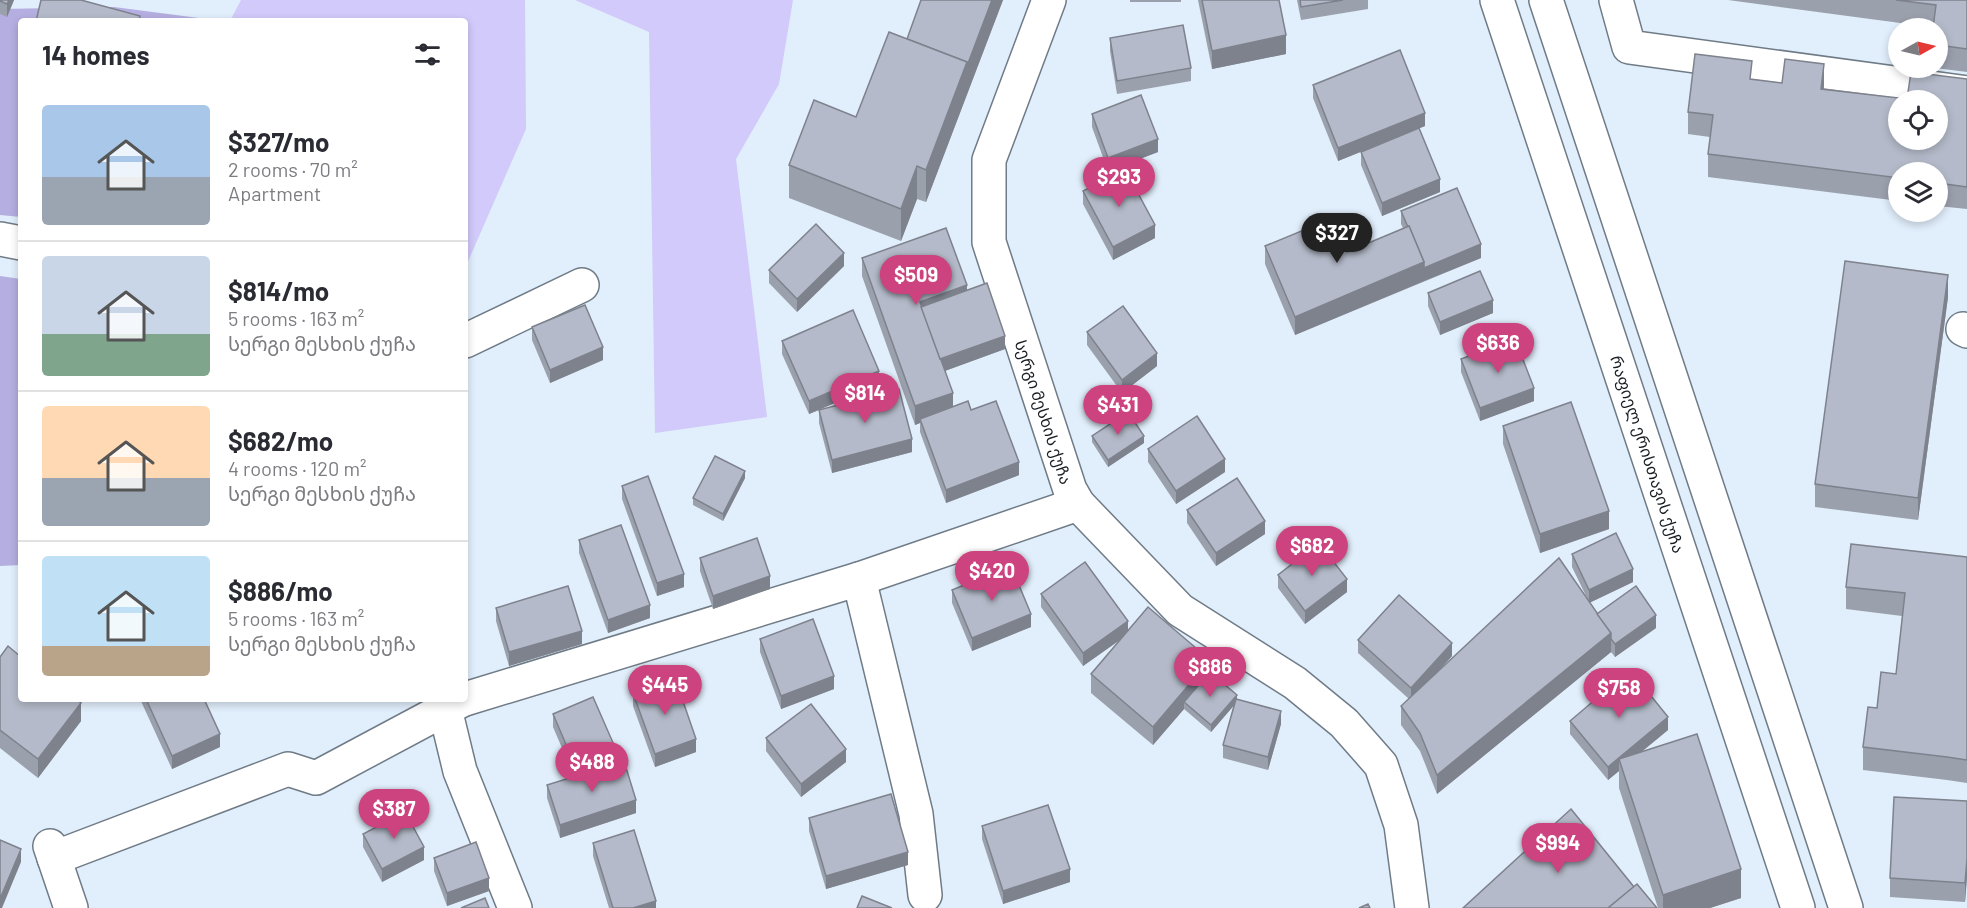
<!DOCTYPE html>
<meta charset="utf-8">
<style>
body{margin:0;font-family:Barlow,"Noto Sans Georgian",sans-serif;background:#f7f7f7;color:#2b2b33;height:100vh;display:flex;flex-direction:column;font-size:22px;white-space:nowrap}
*{box-sizing:border-box;margin:0}
p{font-size:20px;color:#7c7c81}
.icon{flex:none;width:33px;height:33px;fill:none;stroke:currentColor;stroke-width:2;stroke-linecap:round;stroke-linejoin:round}
.map{position:relative;flex:1;overflow:hidden}
.details{position:absolute;left:18px;top:18px;width:450px;height:684px;display:flex;flex-direction:column;background:#fff;border-radius:6px;box-shadow:0 3px 9px #0003}
.details>*{flex:none}
.needle{width:39px;rotate:82deg}
.fabs{position:absolute;left:1888px;top:18px;display:grid;gap:12px}
.fabs a{display:grid;place-items:center;width:60px;height:60px;border-radius:50%;background:#fff;box-shadow:0 3px 9px #0003;font-size:30px}
.price{position:absolute;translate:-50% -51px;padding:0 14px;border-radius:21px;background:#cc437f;color:#fff;font-size:20px;line-height:39px;filter:drop-shadow(0 2px 3px #0008)}
.price::after{content:'';position:absolute;left:50%;top:36px;width:18px;height:14px;margin-left:-9px;background:inherit;clip-path:polygon(0 0,100% 0,50% 100%)}
.price.current{background:#222;color:#fff}
ul{padding:0;list-style:none}
li{display:flex;align-items:center;gap:18px;height:150px;padding:0 24px}
li+li{border-top:2px solid #e1e1e2}
li span{display:grid;place-items:center;flex:none;width:168px;height:120px;border-radius:6px;color:#555}
li>.icon{margin-inline-start:auto}
span .icon{width:72px;height:72px;fill:#fffc;stroke-width:1}
li b{font-size:26px}
h2{display:flex;justify-content:space-between;align-items:center;height:72px;padding:0 24px;font-size:26px}
.map>svg:first-child{display:block}
</style>
<div class="map">
<svg width="1967" height="908" viewBox="0 0 1967 908">
<rect width="100%" height="100%" fill="#e1eefb"/>
<g fill="#d1cafa">
<polygon points="241,0 525,0 526,129 466,266 465,21 230,21"/>
<polygon points="575,0 793,0 779,84 736,159 767,417 655,433 649,32"/>
</g>
<g fill="#b5aee0">
<polygon points="114,7 222,21 21,21 21,217 0,215 0,9"/>
<polygon points="0,276 21,279 21,565 0,566"/>
</g>
<g fill="none" stroke-linecap="round" stroke-linejoin="round">
<defs>
<g id="minor">
<polyline points="1049,0 989,160 989,242 1070,490 1078,504 1180,610 1295,683 1344,723 1381,765 1401,825 1412,908"/>
<polyline points="1616,0 1629,47 1967,93"/>
<polyline points="0,239 21,243"/>
<polyline points="1963,329 1967,331"/>
<polyline points="465,341 582,285"/>
<polyline points="859,579 916,814 925,895"/>
<polyline points="465,699 859,579 1078,504"/>
<polyline points="445,709 460,771 515,908"/>
<polyline points="50,846 71,908"/>
<polyline points="54,858 288,769 316,778 464,699"/>
</g>
<g id="major">
<polyline points="1497,0 1798,908"/>
<polyline points="1546,0 1846,908"/>
</g>
</defs>
<use href="#minor" stroke="#6f7b86" stroke-width="36"/>
<use href="#major" stroke="#6f7b86" stroke-width="36"/>
<use href="#minor" stroke="#fff" stroke-width="33"/>
<use href="#major" stroke="#fff" stroke-width="33"/>
</g>
<g fill="#9ba0ad">
<polygon points="0,0 14,0 7,17 0,14"/>
<polygon points="921,0 1003,0 926,202 917,199 901,241 789,198 789,165 856,117 907,39"/>
<rect x="1130" y="0" width="51" height="2"/>
<polygon points="1198,0 1279,0 1286,54 1212,69"/>
<polygon points="1297,0 1368,0 1368,9 1301,20"/>
<polygon points="1728,0 1967,0 1967,72 1935,68 1938,68 1938,28"/>
<polygon points="1110,38 1191,68 1191,81 1117,94 1110,51"/>
<polygon points="1752,79 1907,99 1967,79 1967,209 1938,206 1938,172 1899,172 1899,201 1708,177 1708,154 1710,137 1688,134 1688,112"/>
<polygon points="1313,85 1425,126 1338,161 1313,98"/>
<polygon points="1092,114 1158,152 1108,171 1092,127"/>
<polygon points="1361,152 1440,192 1382,216 1361,165"/>
<polygon points="1083,191 1155,238 1113,260 1083,204"/>
<polygon points="1401,211 1481,258 1295,335 1265,264 1265,246 1347,252 1403,228 1401,224"/>
<polygon points="862,258 967,290 1005,349 945,371 953,407 971,410 1019,475 946,503 920,432 920,423 915,425 862,276"/>
<polygon points="844,266 797,312 769,283 769,270"/>
<polygon points="1428,293 1493,313 1440,335 1428,306"/>
<polygon points="1948,297 1918,520 1815,507 1815,484"/>
<polygon points="532,327 603,360 550,383 532,340"/>
<polygon points="1087,332 1157,366 1122,393 1087,345"/>
<polygon points="782,341 879,384 821,409 912,452 832,473 819,423 819,410 809,414 782,354"/>
<polygon points="1461,359 1534,401 1480,421 1461,372"/>
<polygon points="1503,426 1609,529 1540,553 1503,444"/>
<polygon points="1092,436 1144,443 1108,467 1092,442"/>
<polygon points="1148,449 1225,472 1176,504 1148,462"/>
<polygon points="745,478 723,521 693,505 693,498"/>
<polygon points="622,486 684,587 657,596 622,499"/>
<polygon points="1187,510 1265,534 1216,566 1187,523"/>
<polygon points="579,540 650,618 608,633 579,553"/>
<polygon points="1572,554 1633,582 1589,603 1597,614 1656,628 1615,657 1611,652 1437,794 1420,751 1401,725 1401,706 1409,699 1358,653 1358,640 1452,656 1434,676 1587,598 1572,567"/>
<polygon points="1967,557 1967,783 1947,780 1863,770 1863,747 1877,708 1896,674 1902,616 1846,609 1846,587"/>
<polygon points="700,558 770,589 713,609 700,571"/>
<polygon points="1278,575 1347,592 1305,624 1278,588"/>
<polygon points="952,590 1031,627 972,651 952,603"/>
<polygon points="1041,594 1128,632 1210,672 1237,699 1281,724 1268,770 1223,758 1223,745 1234,705 1211,732 1184,709 1153,745 1091,693 1091,674 1123,638 1083,666 1041,607"/>
<polygon points="496,608 582,644 509,666 496,621"/>
<polygon points="760,639 834,689 781,709 760,652"/>
<polygon points="0,657 81,721 38,778 0,748"/>
<polygon points="633,693 696,752 655,767 633,706"/>
<polygon points="140,699 204,699 220,747 172,769"/>
<polygon points="553,714 614,759 574,776 553,727"/>
<polygon points="1570,721 1668,730 1641,752 1741,898 1710,908 1658,908 1619,788 1619,771 1608,780 1570,734"/>
<polygon points="766,738 846,762 801,797 766,751"/>
<polygon points="547,785 636,813 560,838 547,798"/>
<polygon points="1967,801 1967,877 1965,902 1890,897 1890,878"/>
<polygon points="809,818 908,865 826,889 809,831"/>
<polygon points="982,826 1070,882 1003,904 982,839"/>
<polygon points="363,834 424,860 382,882 363,847"/>
<polygon points="593,843 656,908 609,908 593,856"/>
<polygon points="434,858 489,891 447,906 434,871"/>
</g>
<g fill="#7e828d">
<polygon points="9,0 14,0 7,17 7,4"/>
<polygon points="992,0 1003,0 926,202 926,170 967,62"/>
<polygon points="1286,35 1286,54 1212,69 1212,51"/>
<polygon points="1824,64 1824,87 1821,111 1821,89"/>
<polygon points="1425,113 1425,126 1338,161 1338,148"/>
<polygon points="1158,139 1158,152 1108,171 1108,158"/>
<polygon points="917,166 917,199 901,241 901,209"/>
<polygon points="1440,179 1440,192 1382,216 1382,203"/>
<polygon points="1155,225 1155,238 1113,260 1113,247"/>
<polygon points="1481,244 1481,258 1424,281 1424,268"/>
<polygon points="844,253 844,266 797,312 797,299"/>
<polygon points="1424,262 1424,281 1295,335 1295,317"/>
<polygon points="1948,275 1948,297 1918,520 1918,498"/>
<polygon points="967,285 967,304 924,319 920,302"/>
<polygon points="1493,300 1493,313 1440,335 1440,322"/>
<polygon points="1005,336 1005,349 939,373 939,360"/>
<polygon points="603,347 603,360 550,383 550,370"/>
<polygon points="1157,353 1157,366 1122,393 1122,380"/>
<polygon points="879,371 879,384 809,414 809,401"/>
<polygon points="1534,388 1534,401 1480,421 1480,408"/>
<polygon points="953,393 953,411 920,419 920,423 915,425 915,406"/>
<polygon points="1144,436 1144,443 1108,467 1108,460"/>
<polygon points="912,439 912,452 832,473 832,460"/>
<polygon points="1225,459 1225,472 1176,504 1176,491"/>
<polygon points="1019,462 1019,475 946,503 946,490"/>
<polygon points="745,471 745,478 723,521 723,514"/>
<polygon points="1609,511 1609,529 1540,553 1540,534"/>
<polygon points="1265,521 1265,534 1216,566 1216,553"/>
<polygon points="1633,569 1633,582 1589,603 1589,590"/>
<polygon points="684,574 684,587 657,596 657,583"/>
<polygon points="770,576 770,589 713,609 713,596"/>
<polygon points="1347,579 1347,592 1305,624 1305,611"/>
<polygon points="650,605 650,618 608,633 608,620"/>
<polygon points="1031,614 1031,627 972,651 972,638"/>
<polygon points="1656,615 1656,628 1615,657 1615,644"/>
<polygon points="1128,621 1128,634 1083,666 1083,653"/>
<polygon points="582,631 582,644 509,666 509,652"/>
<polygon points="1611,633 1611,652 1437,794 1437,775"/>
<polygon points="1452,643 1452,656 1411,701 1411,688"/>
<polygon points="1210,660 1210,679 1184,702 1184,709 1153,745 1153,727"/>
<polygon points="834,676 834,689 781,709 781,696"/>
<polygon points="1237,695 1237,702 1211,732 1211,725"/>
<polygon points="81,703 81,721 38,778 38,759"/>
<polygon points="1281,711 1281,724 1268,770 1268,757"/>
<polygon points="1668,717 1668,730 1622,768 1619,759 1619,771 1608,780 1608,767"/>
<polygon points="220,734 220,747 172,769 172,756"/>
<polygon points="696,739 696,752 655,767 655,754"/>
<polygon points="614,745 614,759 574,776 574,763"/>
<polygon points="846,749 846,762 801,797 801,784"/>
<polygon points="636,800 636,813 560,838 560,825"/>
<polygon points="424,847 424,860 382,882 382,869"/>
<polygon points="21,849 21,862 2,908 0,908 0,899"/>
<polygon points="908,852 908,865 826,889 826,876"/>
<polygon points="1967,859 1967,877 1965,902 1965,883"/>
<polygon points="1070,869 1070,882 1003,904 1003,891"/>
<polygon points="1741,869 1741,898 1710,908 1663,908 1663,895"/>
<polygon points="489,878 489,891 447,906 447,893"/>
<polygon points="656,901 656,908 633,908"/>
</g>
<g fill="#b4bac9" stroke="#7e828d" stroke-width="1.5" fill-rule="evenodd">
<polygon points="0,0 9,0 7,4 0,1"/>
<polygon points="41,0 81,0 140,16 139,21 36,21"/>
<polygon points="921,0 992,0 967,66 967,62 907,39"/>
<polygon points="1202,0 1279,0 1286,35 1212,51"/>
<polygon points="1300,0 1343,0 1301,7"/>
<polygon points="1896,0 1967,0 1967,49 1938,45 1938,28 1933,28 1936,5"/>
<polygon points="1183,25 1191,68 1117,81 1110,38"/>
<polygon points="889,32 967,62 926,170 917,166 901,209 789,165 814,100 856,117"/>
<polygon points="1400,50 1425,113 1338,148 1313,85"/>
<path d="M1695,54l57,7 -2,18 32,4 3,-24 39,5 -3,25 86,10 4,-27 56,7v108l-29,-4v-11h-39v6l-191,-24 5,-39 -25,-3zM1899,100h39v40h-39z"/>
<polygon points="1141,95 1158,139 1108,158 1092,114"/>
<polygon points="1419,128 1440,179 1382,203 1361,152"/>
<polygon points="1125,169 1155,225 1113,247 1083,191"/>
<polygon points="1457,188 1481,244 1424,268 1424,262 1409,226 1408,227 1401,211"/>
<polygon points="1333,218 1347,252 1409,226 1424,262 1295,317 1265,246"/>
<polygon points="816,224 844,253 797,299 769,270"/>
<polygon points="946,228 967,285 920,302 953,393 915,406 862,258"/>
<polygon points="1845,261 1948,275 1918,498 1815,484"/>
<polygon points="1480,271 1493,300 1440,322 1428,293"/>
<polygon points="987,283 1005,336 940,359 921,307"/>
<polygon points="585,305 603,347 550,370 532,327"/>
<polygon points="1123,306 1157,353 1122,380 1087,332"/>
<polygon points="853,310 879,371 809,401 782,341"/>
<polygon points="1515,339 1534,388 1480,408 1461,359"/>
<polygon points="899,389 912,439 832,460 819,410"/>
<polygon points="968,401 971,410 996,401 1019,462 946,490 920,419"/>
<polygon points="1571,402 1609,511 1540,534 1503,426"/>
<polygon points="1128,412 1144,436 1108,460 1092,436"/>
<polygon points="1197,416 1225,459 1176,491 1148,449"/>
<polygon points="715,456 745,471 723,514 693,498"/>
<polygon points="648,476 684,574 657,583 622,486"/>
<polygon points="1237,478 1265,521 1216,553 1187,510"/>
<polygon points="621,525 650,605 608,620 579,540"/>
<polygon points="1616,533 1633,569 1589,590 1572,554"/>
<polygon points="757,538 770,576 713,596 700,558"/>
<polygon points="1319,543 1347,579 1305,611 1278,575"/>
<polygon points="1851,544 1967,557 1967,760 1947,757 1863,747 1868,707 1877,708 1881,672 1896,674 1905,593 1846,587"/>
<polygon points="1559,558 1611,633 1437,775 1420,733 1401,706"/>
<polygon points="1085,562 1128,621 1083,653 1041,594"/>
<polygon points="1011,566 1031,614 972,638 952,590"/>
<polygon points="568,586 582,631 509,652 496,608"/>
<polygon points="1636,586 1656,615 1615,644 1611,639 1611,633 1597,614"/>
<polygon points="1399,595 1452,643 1411,688 1358,640"/>
<polygon points="1148,607 1210,660 1153,727 1091,674"/>
<polygon points="813,619 834,676 781,696 760,639"/>
<polygon points="8,646 21,657 21,699 76,699 81,703 38,759 0,730 0,657"/>
<polygon points="1630,670 1668,717 1608,767 1570,721"/>
<polygon points="1210,672 1237,695 1211,725 1184,702"/>
<polygon points="675,678 696,739 655,754 633,693"/>
<polygon points="593,697 614,745 574,763 553,714"/>
<polygon points="146,699 204,699 220,734 172,756"/>
<polygon points="1236,699 1281,711 1268,757 1223,745"/>
<polygon points="811,704 846,749 801,784 766,738"/>
<polygon points="1697,734 1741,869 1663,895 1619,759"/>
<polygon points="624,761 636,800 560,825 547,785"/>
<polygon points="891,794 908,852 826,876 809,818"/>
<polygon points="1894,797 1967,801 1967,859 1965,883 1890,878"/>
<polygon points="1048,805 1070,869 1003,891 982,826"/>
<polygon points="1571,809 1634,887 1608,908 1463,908"/>
<polygon points="405,812 424,847 382,869 363,834"/>
<polygon points="634,830 656,901 633,908 613,908 593,843"/>
<polygon points="0,840 21,849 0,899"/>
<polygon points="476,842 489,878 447,893 434,858"/>
<polygon points="1637,884 1657,908 1608,908"/>
<polygon points="862,896 892,908 857,908"/>
<polygon points="485,898 489,908 461,908"/>
<polygon points="1368,904 1370,908 1359,908"/>
</g>
<g text-anchor="middle" dominant-baseline="central" stroke-width="6" stroke-linejoin="round" paint-order="stroke">
<g font-size="16" fill="#191e22" stroke="#fff">
<text transform="translate(1044 412) rotate(72)">სერგი მესხის ქუჩა</text>
<text transform="translate(1648 454) rotate(72)">რაფიელ ერისთავის ქუჩა</text>
</g>
</g>
</svg>
<div class="fabs">
<a><svg class="needle" viewBox="-14 -14 28 28"><path d="M0-13l5 13h-10z" fill="#e53935"/><path d="M0 13l5-13h-10z" fill="#7c7c81"/></svg></a>
<a><svg class="icon" aria-label="locate" viewBox="0 0 24 24"><circle cx="12" cy="12" r="6"/><path d="M12 2v4M12 18v4M2 12h4M18 12h4"/></svg></a>
<a><svg class="icon" aria-label="layers" viewBox="0 0 24 24"><path d="M12 4l9 5-9 5-9-5zM3 14l9 5 9-5"/></svg></a>
</div>
<b class="price" style="left:1119px;top:208px">$293</b>
<b class="price current" style="left:1337px;top:264px">$327</b>
<b class="price" style="left:916px;top:306px">$509</b>
<b class="price" style="left:1498px;top:374px">$636</b>
<b class="price" style="left:865px;top:424px">$814</b>
<b class="price" style="left:1118px;top:436px">$431</b>
<b class="price" style="left:1312px;top:577px">$682</b>
<b class="price" style="left:992px;top:602px">$420</b>
<b class="price" style="left:1210px;top:698px">$886</b>
<b class="price" style="left:665px;top:716px">$445</b>
<b class="price" style="left:1619px;top:719px">$758</b>
<b class="price" style="left:592px;top:793px">$488</b>
<b class="price" style="left:394px;top:840px">$387</b>
<b class="price" style="left:1558px;top:874px">$994</b>
<section class="details">
<h2>14 homes<svg class="icon" aria-label="filters" viewBox="0 0 24 24"><path d="M4 7h16M4 17h16"/><circle cx="9" cy="7" r="2"/><circle cx="15" cy="17" r="2"/></svg></h2>
<ul>
<li><span style="background:linear-gradient(#a9c7e8 60%,#9aa5b1 0)"><svg class="icon" aria-label="home" viewBox="0 0 24 24"><path d="M3 11l9-7 9 7M6 9v11h12V9"/></svg></span><div><b>$327/mo</b><p>2 rooms · 70 m²</p><p>Apartment</p></div></li>
<li><span style="background:linear-gradient(#c9d6e8 65%,#7fa58c 0)"><svg class="icon" aria-label="home" viewBox="0 0 24 24"><path d="M3 11l9-7 9 7M6 9v11h12V9"/></svg></span><div><b>$814/mo</b><p>5 rooms · 163 m²</p><p>სერგი მესხის ქუჩა</p></div></li>
<li><span style="background:linear-gradient(#ffd9b3 60%,#9aa5b1 0)"><svg class="icon" aria-label="home" viewBox="0 0 24 24"><path d="M3 11l9-7 9 7M6 9v11h12V9"/></svg></span><div><b>$682/mo</b><p>4 rooms · 120 m²</p><p>სერგი მესხის ქუჩა</p></div></li>
<li><span style="background:linear-gradient(#bfe0f5 75%,#b9a48a 0)"><svg class="icon" aria-label="home" viewBox="0 0 24 24"><path d="M3 11l9-7 9 7M6 9v11h12V9"/></svg></span><div><b>$886/mo</b><p>5 rooms · 163 m²</p><p>სერგი მესხის ქუჩა</p></div></li>
</ul>
</section>
</div>
